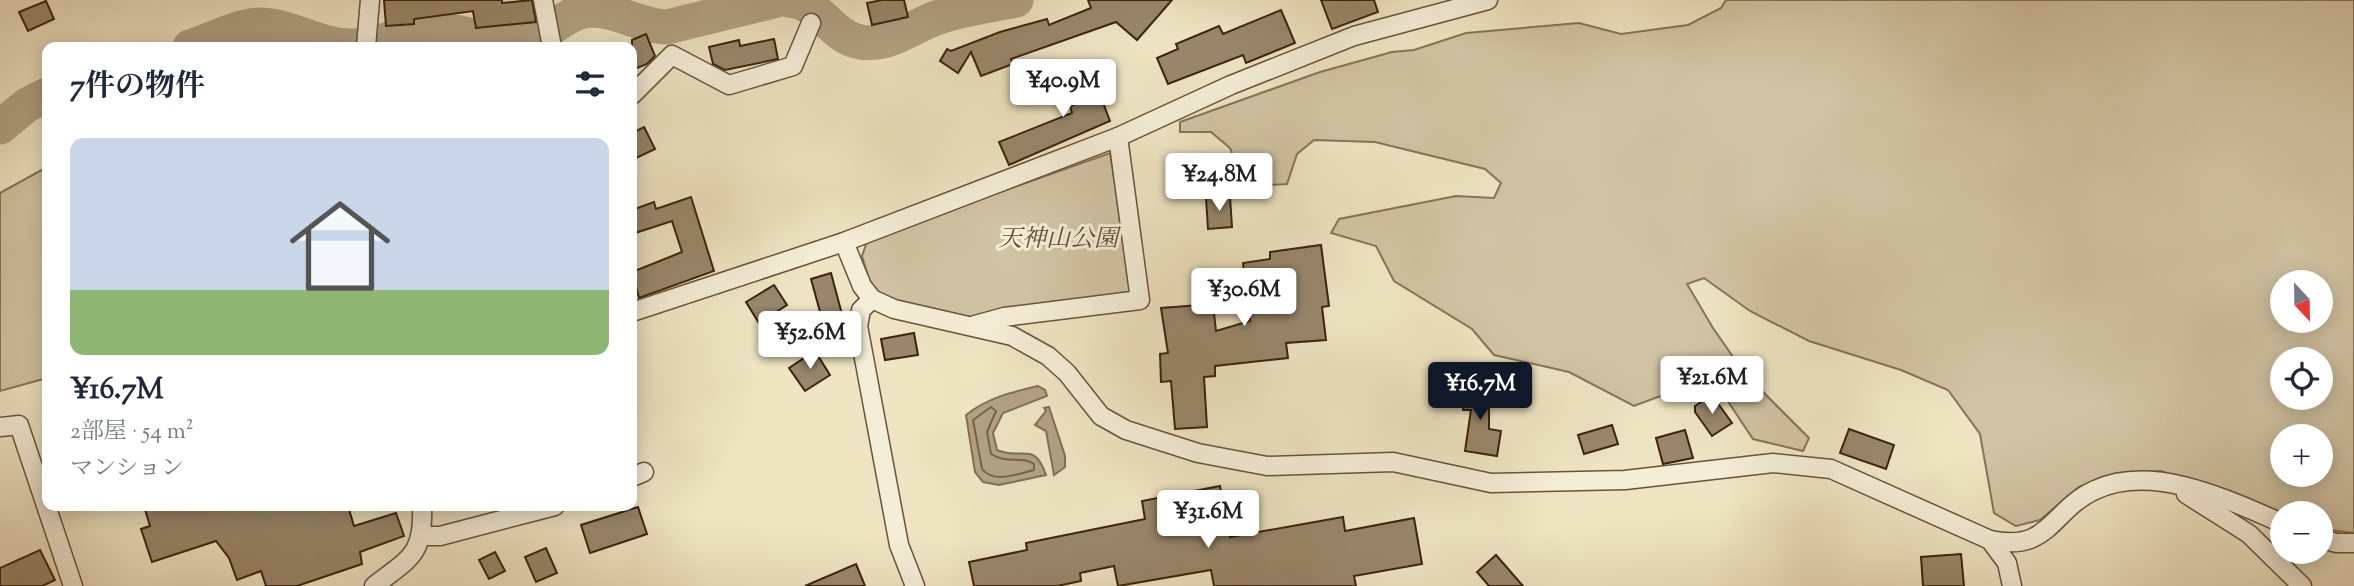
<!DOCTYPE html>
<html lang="ja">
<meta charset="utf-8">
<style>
body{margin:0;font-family:"Sorts Mill Goudy","Noto Serif JP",serif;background:#f6f6f7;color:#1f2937;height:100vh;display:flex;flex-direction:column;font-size:26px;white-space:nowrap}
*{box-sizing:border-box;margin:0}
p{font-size:23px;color:#747a83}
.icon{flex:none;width:38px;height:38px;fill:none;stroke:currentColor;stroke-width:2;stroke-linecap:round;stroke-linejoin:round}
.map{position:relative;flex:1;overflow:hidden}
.sheet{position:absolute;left:42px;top:42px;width:595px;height:469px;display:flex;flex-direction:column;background:#fff;border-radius:14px;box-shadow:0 4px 18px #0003}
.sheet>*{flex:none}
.needle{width:46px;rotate:158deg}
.buttons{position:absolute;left:2270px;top:270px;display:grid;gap:14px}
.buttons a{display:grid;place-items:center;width:63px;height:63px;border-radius:50%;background:#fff;box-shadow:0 4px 18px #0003;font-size:35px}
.price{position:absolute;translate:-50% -60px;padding:0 16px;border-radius:7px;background:#fff;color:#222;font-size:23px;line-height:46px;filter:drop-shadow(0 2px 4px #0008)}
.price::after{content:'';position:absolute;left:50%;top:42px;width:21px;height:16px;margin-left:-10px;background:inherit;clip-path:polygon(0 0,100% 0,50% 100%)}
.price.selected{background:#111827;color:#fff}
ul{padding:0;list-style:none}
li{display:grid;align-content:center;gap:14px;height:371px;padding:0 28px}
li span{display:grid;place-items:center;height:217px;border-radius:14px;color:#555}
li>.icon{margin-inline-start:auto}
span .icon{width:126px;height:126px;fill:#fffc;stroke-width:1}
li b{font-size:30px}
h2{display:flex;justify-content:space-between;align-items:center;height:84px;padding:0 28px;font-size:30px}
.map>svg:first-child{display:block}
</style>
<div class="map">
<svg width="2354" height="586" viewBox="0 0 2354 586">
<rect width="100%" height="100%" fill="#eee4c2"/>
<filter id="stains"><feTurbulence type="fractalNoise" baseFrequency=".00286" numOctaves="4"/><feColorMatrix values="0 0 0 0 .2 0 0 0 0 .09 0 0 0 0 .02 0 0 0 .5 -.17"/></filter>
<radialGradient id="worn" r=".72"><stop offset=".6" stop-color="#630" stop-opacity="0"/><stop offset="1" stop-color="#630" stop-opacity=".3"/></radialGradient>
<g fill="#d0c3a3" stroke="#867358" stroke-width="2" fill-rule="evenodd">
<path d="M1726,0h628v533l-33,-4 -1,-16 -38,1 -121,-43 -44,2 -38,14 -39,33 -24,6 -22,-13 -14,-79 -32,-44 -47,-20 -92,-29 -59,-30 -46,-33 -17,6 26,44 32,46 64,64 -6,13 -50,-12 -28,-42 -22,-17 -69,26 -65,-34 -75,-17 -22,-26 -78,-48 -18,-35 -45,-13 8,-14 117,-23 38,2 7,-15 -16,-14 -110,-27 -61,-2 -17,14 -10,30 -34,2 -11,-4 -12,-34 -19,-16h-31v-10l140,-50 72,-20 22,-2 52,-17 113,-10 42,11 67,-9 33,-17zM2282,282h38v38h-38zM2282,359h38v38h-38zM2282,436h38v38h-38z"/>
<polygon points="1110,153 1133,294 972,320 883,300 871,286 862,256 868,239"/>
<polygon points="47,167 47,378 0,391 0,193"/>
</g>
<g fill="#b1a284" stroke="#826f54" stroke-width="2">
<path d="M1038,386l7,4 2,6 -44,17 -10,20 4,17c26,11 37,-10 49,25l-47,10 -16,-3 -8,-10 -9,-57c21,-17 46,-23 72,-29z"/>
<polygon points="1049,407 1065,456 1065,467 1054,475 1046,431 1035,425 1046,411 1044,408"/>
</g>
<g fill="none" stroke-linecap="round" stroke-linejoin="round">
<path stroke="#766248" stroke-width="2" d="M991,407l5,4 -9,21 4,22c17,11 30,1 43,10v6c-16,4 -40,14 -52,-1l-9,-49z"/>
<g stroke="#b1a284" stroke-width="35">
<path d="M789,0c30,2 41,34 67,41 32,9 58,-17 86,-25 24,-8 50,-11 74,-16"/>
<path d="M190,47c22,-7 48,-22 71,-22 33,1 60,23 94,21 29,-2 53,-16 83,-16 28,1 55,15 84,10 25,-3 39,-24 62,-29 29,-5 55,16 83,16l110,-27"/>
<polyline points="0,127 27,105 47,95"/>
</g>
</g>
<g fill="#98876b" stroke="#3b230d" stroke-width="2">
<polygon points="384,0 502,0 502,3 532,0 536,22 476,28 473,11 414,19 414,24 386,26"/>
<polygon points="882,0 904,0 908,17 872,25 867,3"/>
<polygon points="1088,0 1172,0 1137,40 1116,22 1011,59 1013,64 981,76 971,52 958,73 940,61 947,49 951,51 1000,32 1047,19 1049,25 1091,8"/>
<polygon points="1321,0 1374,0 1378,12 1332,29"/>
<polygon points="46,1 54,19 28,31 19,12"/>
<polygon points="1281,10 1295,43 1246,63 1243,55 1168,84 1157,58 1178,49 1176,44 1219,26 1223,34"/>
<polygon points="646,34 655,56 647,64 632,70 632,40"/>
<polygon points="774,39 778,59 725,70 713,64 709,47 739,40 740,46"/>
<polygon points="1096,65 1101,78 1097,87 1110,121 1009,165 999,142 1072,113 1070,106 1076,104 1065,77"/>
<polygon points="644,127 655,149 632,160 632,133"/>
<polygon points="691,197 714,271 639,298 632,272 682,252 672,221 632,234 632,210 654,202 656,209"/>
<polygon points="1230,197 1232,227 1208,229 1206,198"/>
<polygon points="1321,245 1329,306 1322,307 1326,340 1286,343 1288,358 1215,366 1215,376 1204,377 1207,427 1175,429 1171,381 1161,382 1160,354 1168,353 1161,308 1213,304 1216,331 1250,321 1243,263 1270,259 1270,252"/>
<polygon points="831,273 851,348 838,352 831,352 811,279"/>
<polygon points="774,285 787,305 759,323 746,302"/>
<polygon points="914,333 918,355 885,360 881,339"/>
<polygon points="815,351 830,375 805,391 789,368"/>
<polygon points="1463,387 1489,387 1489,429 1501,431 1497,456 1465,451 1471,410 1463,410"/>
<polygon points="1712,395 1732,423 1712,436 1695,412 1695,406"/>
<polygon points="1612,425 1618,444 1584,454 1578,435"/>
<polygon points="1849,429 1894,445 1886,469 1840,453"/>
<polygon points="1685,430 1693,458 1663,464 1656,438"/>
<polygon points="1220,486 1230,537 1343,517 1345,531 1414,518 1422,564 1354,576 1356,586 1214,586 1211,570 1118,586 1114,566 1080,573 1081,581 1057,586 974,586 969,562 1027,550 1026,543 1145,519 1142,501"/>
<polygon points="144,506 348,506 354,526 396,513 404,536 360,552 362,564 297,586 266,586 261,571 237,580 229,558 216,541 152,562 141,529 150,526"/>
<polygon points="638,507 647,534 590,553 581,525"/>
<polygon points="546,548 557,573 536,582 525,557"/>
<polygon points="40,550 55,580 42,586 0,586 0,568"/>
<polygon points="495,552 505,571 489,579 479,560"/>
<polygon points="1961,554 1964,586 1923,586 1921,557"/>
<polygon points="1496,555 1523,586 1489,586 1477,572"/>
<polygon points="856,564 865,586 805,586"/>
</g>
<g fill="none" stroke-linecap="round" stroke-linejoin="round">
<defs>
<g id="street">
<polyline points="543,0 552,47"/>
<polyline points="366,47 370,0"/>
<polyline points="632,95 672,55 729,85 793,66 811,23"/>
<path d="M844,242l18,44 10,13 22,10 118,27 36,20 19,17 34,43 25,14 72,23 69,13 126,-4 98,21 134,-3 148,-17 58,6 159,71c60,13 61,-30 105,-50 59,-27 133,10 187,33"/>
<polyline points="872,299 861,310 858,326 899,545 915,586"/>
<polyline points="632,312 844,242 1118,137 1231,85 1354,36 1488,0"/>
<polyline points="975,325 1004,317 1140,300 1118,137"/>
<polyline points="0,427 19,425 73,586"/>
<polyline points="632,477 644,472"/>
<polyline points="2186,494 2249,534 2302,586"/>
<polyline points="423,536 440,536 555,506"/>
<polyline points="2320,538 2336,543 2354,543"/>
<polyline points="1990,540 2007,563 2012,586"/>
<path d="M374,586c36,-28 50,-31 48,-80"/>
</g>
</defs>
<use href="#street" stroke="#68533a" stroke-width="21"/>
<use href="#street" stroke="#f4edd7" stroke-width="18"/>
</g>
<g text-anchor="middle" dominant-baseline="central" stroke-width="6" stroke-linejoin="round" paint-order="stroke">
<g font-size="24" font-style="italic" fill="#604b32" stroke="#f4edd7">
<text x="1058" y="240">天神山公園</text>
</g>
</g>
<rect width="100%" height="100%" filter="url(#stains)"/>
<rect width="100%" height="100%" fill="url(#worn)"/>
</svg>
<div class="buttons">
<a><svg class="needle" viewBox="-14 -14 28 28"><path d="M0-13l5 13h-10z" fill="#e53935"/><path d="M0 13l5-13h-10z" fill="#747a83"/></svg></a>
<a><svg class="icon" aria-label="locate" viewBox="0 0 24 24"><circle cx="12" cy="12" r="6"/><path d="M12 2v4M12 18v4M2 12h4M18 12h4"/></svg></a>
<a>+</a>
<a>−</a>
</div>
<b class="price" style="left:1063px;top:119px">¥40.9M</b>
<b class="price" style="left:1219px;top:213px">¥24.8M</b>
<b class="price" style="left:1244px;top:328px">¥30.6M</b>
<b class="price" style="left:810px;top:371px">¥52.6M</b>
<b class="price" style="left:1712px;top:416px">¥21.6M</b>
<b class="price selected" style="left:1480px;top:422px">¥16.7M</b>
<b class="price" style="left:1208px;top:550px">¥31.6M</b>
<section class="sheet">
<h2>7件の物件<svg class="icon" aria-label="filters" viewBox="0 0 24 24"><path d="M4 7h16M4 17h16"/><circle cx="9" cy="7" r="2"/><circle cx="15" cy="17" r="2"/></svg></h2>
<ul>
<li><span style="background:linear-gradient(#c9d6e8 70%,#8fb573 0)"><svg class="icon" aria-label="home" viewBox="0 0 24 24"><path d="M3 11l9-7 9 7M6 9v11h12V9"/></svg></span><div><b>¥16.7M</b><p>2部屋 · 54 m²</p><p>マンション</p></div></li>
</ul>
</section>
</div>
